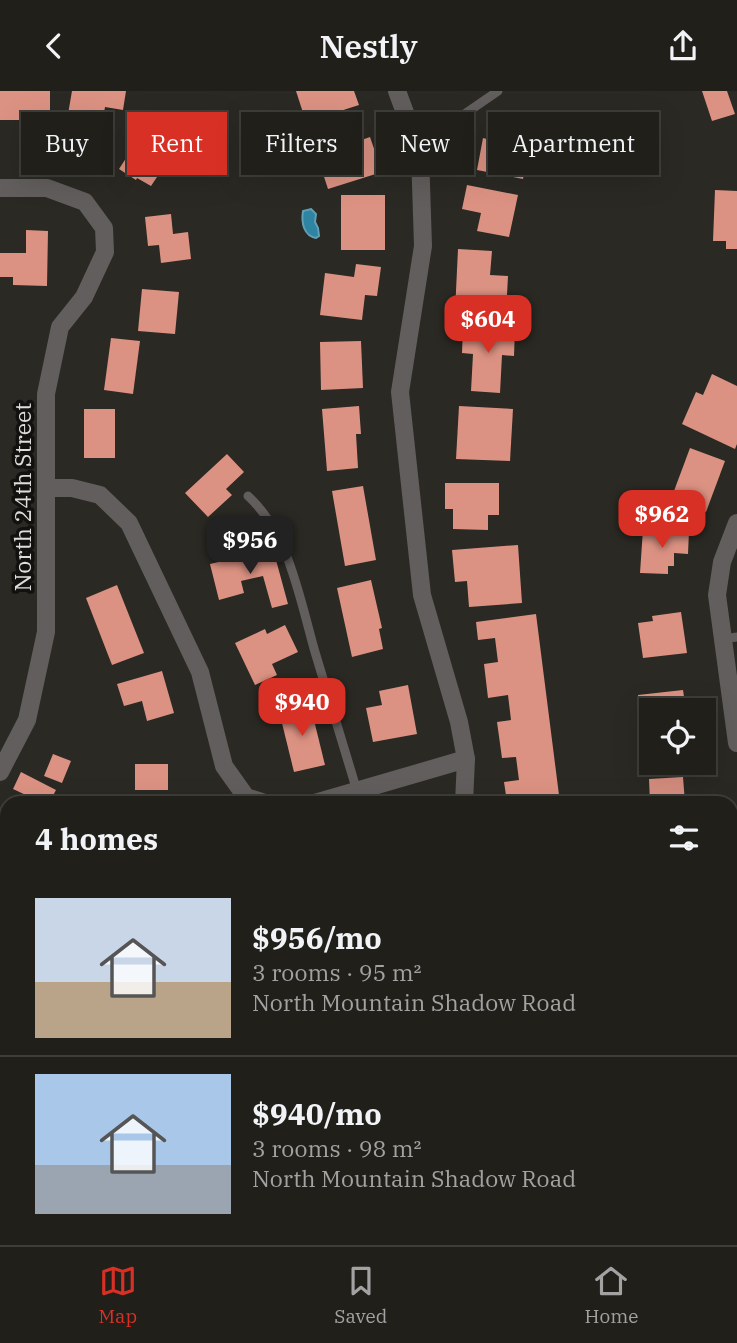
<!DOCTYPE html>
<meta charset="utf-8">
<style>
body{margin:0;font-family:"IBM Plex Serif",serif;background:#2d2c27;color:#f1f3f6;height:100vh;display:flex;flex-direction:column;font-size:26px;white-space:nowrap}
*{box-sizing:border-box;margin:0}
p{font-size:23px;color:#a2a2a2}
.icon{flex:none;width:38px;height:38px;fill:none;stroke:currentColor;stroke-width:2;stroke-linecap:round;stroke-linejoin:round}
.map{position:relative;flex:1;overflow:hidden}
.sheet{position:absolute;left:0px;top:705px;width:738px;height:450px;display:flex;flex-direction:column;background:#201f1a;border-radius:21px 21px 0 0;box-shadow:0 7px 28px #0002,0 0 0 2px #3d3d39}
.sheet>*{flex:none}
.top-card{position:absolute;left:21px;top:21px;width:696px;height:63px;display:flex;gap:14px}
.controls{position:absolute;left:639px;top:607px;display:grid;gap:14px}
.controls a{display:grid;place-items:center;width:77px;height:77px;border-radius:0px;background:#201f1a;box-shadow:0 7px 28px #0002,0 0 0 2px #3d3d39;font-size:35px}
.price{position:absolute;translate:-50% -60px;padding:0 16px;border-radius:14px;background:#d93025;color:#fff;font-size:23px;line-height:46px;filter:drop-shadow(0 2px 4px #0008)}
.price::after{content:'';position:absolute;left:50%;top:42px;width:21px;height:16px;margin-left:-10px;background:inherit;clip-path:polygon(0 0,100% 0,50% 100%)}
.price.selected{background:#222;color:#fff}
ul{padding:0;list-style:none}
li{display:flex;align-items:center;gap:21px;height:175px;padding:0 35px}
li+li{border-top:2px solid #3d3d39}
li span{display:grid;place-items:center;flex:none;width:196px;height:140px;border-radius:0px;color:#555}
li>.icon{margin-inline-start:auto}
span .icon{width:84px;height:84px;fill:#fffc;stroke-width:1}
li b{font-size:30px}
h2{display:flex;justify-content:space-between;align-items:center;height:84px;padding:0 35px;font-size:30px}
.chip{padding:0 24px;border-radius:0px;background:#201f1a;box-shadow:0 7px 28px #0002,0 0 0 2px #3d3d39;font-size:24px;line-height:63px}
.chip.selected{background:#d93025;color:#fff}
header{display:flex;justify-content:space-between;align-items:center;height:91px;padding:0 35px;background:#201f1a;font-size:32px;font-weight:600}
.tab-bar{display:flex;justify-content:space-around;align-items:center;height:98px;border-top:2px solid #3d3d39;background:#201f1a;font-size:19px;color:#a2a2a2}
.tab-bar a{display:grid;justify-items:center;gap:4px}
.tab-bar .selected{color:#d93025}
.map>svg:first-child{display:block}
</style>
<header><svg class="icon" aria-label="back" viewBox="0 0 24 24"><path d="M15 5l-7 7 7 7"/></svg>Nestly<svg class="icon" aria-label="share" viewBox="0 0 24 24"><path d="M12 15V3M7 8l5-5 5 5M5 13v7h14v-7"/></svg></header>
<div class="map">
<svg width="737" height="1154" viewBox="0 0 737 1154">
<rect width="100%" height="100%" fill="#2a2923"/>
<path fill="#2e84a3" stroke="#639fb4" stroke-width="2" d="M311,118l5,5 -1,8 3,6 1,8 -3,2c-12,-2 -15,-15 -13,-27z"/>
<g fill="#dc9283">
<rect x="0" y="0" width="50" height="29"/>
<polygon points="72,0 126,0 123,19 105,16 103,28 68,23"/>
<polygon points="296,0 354,0 359,14 306,31"/>
<polygon points="702,0 727,0 735,23 712,30"/>
<polygon points="156,21 174,32 160,55 162,56 159,61 169,68 151,95 137,87 136,89 119,78"/>
<polygon points="503,29 534,35 523,88 477,79 483,47 498,51"/>
<polygon points="345,32 350,53 370,46 382,81 328,98 310,43"/>
<polygon points="467,94 518,104 509,146 477,140 481,122 462,118"/>
<polygon points="715,99 737,100 737,158 726,158 726,150 713,150"/>
<rect x="341" y="104" width="44" height="55"/>
<polygon points="171,123 173,143 188,141 191,168 161,172 159,154 148,155 145,126"/>
<polygon points="26,139 48,140 47,195 13,194 13,186 0,186 0,162 26,162"/>
<polygon points="458,158 492,160 490,184 508,185 506,223 455,221"/>
<polygon points="356,173 381,176 377,205 365,204 362,229 320,224 325,182 354,186"/>
<polygon points="142,198 179,201 175,243 138,240"/>
<polygon points="463,236 515,238 514,265 502,264 500,302 471,300 473,263 462,262"/>
<polygon points="111,247 140,250 133,303 104,299"/>
<polygon points="361,250 363,297 321,299 320,251"/>
<polygon points="712,283 737,295 737,353 735,358 682,333 696,301 703,304"/>
<polygon points="359,315 361,343 356,343 358,377 327,380 322,318"/>
<polygon points="459,315 513,318 510,370 456,368"/>
<rect x="84" y="318" width="31" height="49"/>
<polygon points="690,357 725,370 706,421 671,408"/>
<polygon points="227,363 244,381 226,398 232,404 208,426 185,402"/>
<polygon points="445,392 499,392 499,424 488,424 488,439 453,438 453,418 445,418"/>
<polygon points="363,395 376,469 345,475 332,400"/>
<polygon points="643,438 689,440 688,463 674,462 674,475 668,475 668,483 640,482"/>
<polygon points="518,454 522,512 469,516 467,490 455,491 452,459"/>
<polygon points="273,458 288,513 272,517 263,485 241,490 244,502 219,509 210,473"/>
<polygon points="371,489 382,537 379,538 383,558 352,566 337,497"/>
<polygon points="117,494 144,562 112,574 86,507"/>
<polygon points="681,521 687,562 643,567 638,532 653,530 652,525"/>
<polygon points="536,523 559,704 507,711 504,691 519,689 516,666 502,667 497,631 511,629 508,604 488,607 484,573 498,571 495,547 478,549 476,531"/>
<polygon points="285,534 298,561 272,573 277,584 255,594 235,552 265,538 267,543"/>
<polygon points="162,580 174,622 147,630 142,610 124,615 117,593"/>
<polygon points="408,594 417,643 373,651 366,617 382,614 379,600"/>
<polygon points="683,599 686,619 651,620 651,653 644,654 638,604"/>
<polygon points="310,613 325,674 294,681 279,620"/>
<polygon points="53,663 71,670 62,692 44,685"/>
<rect x="135" y="673" width="33" height="26"/>
<polygon points="21,681 56,699 49,712 43,712 13,698"/>
<polygon points="683,686 685,712 650,712 649,688"/>
<polygon points="1,735 7,738 7,778 0,775"/>
<polygon points="737,1006 737,1037 732,1039 732,1009"/>
<polygon points="229,1148 251,1148 247,1154 238,1154"/>
<polygon points="479,1148 514,1148 521,1154 474,1154"/>
<polygon points="678,1148 685,1148 696,1154 675,1154"/>
</g>
<g fill="none" stroke-linecap="round" stroke-linejoin="round">
<g stroke="#615e5d" stroke-width="9">
<polyline points="418,55 498,0"/>
<path d="M248,405c41,37 52,104 67,156 14,46 28,93 42,139"/>
<polyline points="723,548 737,546"/>
</g>
<g stroke="#615e5d" stroke-width="18">
<polyline points="397,0 420,62 423,155 400,301 422,504 459,631 466,668 464,712"/>
<polyline points="0,97 47,97 85,111 104,137 105,161 84,206 60,236 46,303 46,541 27,629 0,681"/>
<polyline points="46,397 72,397 100,404 129,432 200,581 224,675 246,706 265,712"/>
<polyline points="737,432 722,471 717,504 737,652"/>
<polyline points="315,712 466,668"/>
<polyline points="732,839 737,838"/>
<polyline points="0,1027 7,1027"/>
<polyline points="733,1107 737,1105"/>
<polyline points="414,1148 421,1154"/>
</g>
<g stroke="#807b7a" stroke-width="18">
<polyline points="0,822 7,828"/>
<polyline points="353,1148 359,1154"/>
</g>
</g>
<g text-anchor="middle" dominant-baseline="central" stroke-width="7" stroke-linejoin="round" paint-order="stroke">
<g font-size="23" fill="#deddda" stroke="#12110f">
<text transform="translate(22 406) rotate(-90)">North 24th Street</text>
</g>
</g>
</svg>
<div class="controls">
<a><svg class="icon" aria-label="locate" viewBox="0 0 24 24"><circle cx="12" cy="12" r="6"/><path d="M12 2v4M12 18v4M2 12h4M18 12h4"/></svg></a>
</div>
<b class="price" style="left:488px;top:264px">$604</b>
<b class="price" style="left:662px;top:459px">$962</b>
<b class="price selected" style="left:250px;top:485px">$956</b>
<b class="price" style="left:302px;top:647px">$940</b>
<div class="top-card">
<a class="chip">Buy</a>
<a class="chip selected">Rent</a>
<a class="chip">Filters</a>
<a class="chip">New</a>
<a class="chip">Apartment</a>
</div>
<section class="sheet">
<h2>4 homes<svg class="icon" aria-label="filters" viewBox="0 0 24 24"><path d="M4 7h16M4 17h16"/><circle cx="9" cy="7" r="2"/><circle cx="15" cy="17" r="2"/></svg></h2>
<ul>
<li><span style="background:linear-gradient(#c9d6e8 60%,#b9a48a 0)"><svg class="icon" aria-label="home" viewBox="0 0 24 24"><path d="M3 11l9-7 9 7M6 9v11h12V9"/></svg></span><div><b>$956/mo</b><p>3 rooms · 95 m²</p><p>North Mountain Shadow Road</p></div></li>
<li><span style="background:linear-gradient(#a9c7e8 65%,#9aa5b1 0)"><svg class="icon" aria-label="home" viewBox="0 0 24 24"><path d="M3 11l9-7 9 7M6 9v11h12V9"/></svg></span><div><b>$940/mo</b><p>3 rooms · 98 m²</p><p>North Mountain Shadow Road</p></div></li>
</ul>
</section>
</div>
<nav class="tab-bar">
<a class="selected"><svg class="icon" aria-label="map" viewBox="0 0 24 24"><path d="M3 6l6-2 6 2 6-2v14l-6 2-6-2-6 2zM9 4v14M15 6v14"/></svg>Map</a>
<a><svg class="icon" aria-label="saved" viewBox="0 0 24 24"><path d="M7 4h10v16l-5-4-5 4z"/></svg>Saved</a>
<a><svg class="icon" aria-label="home" viewBox="0 0 24 24"><path d="M3 11l9-7 9 7M6 9v11h12V9"/></svg>Home</a>
</nav>
